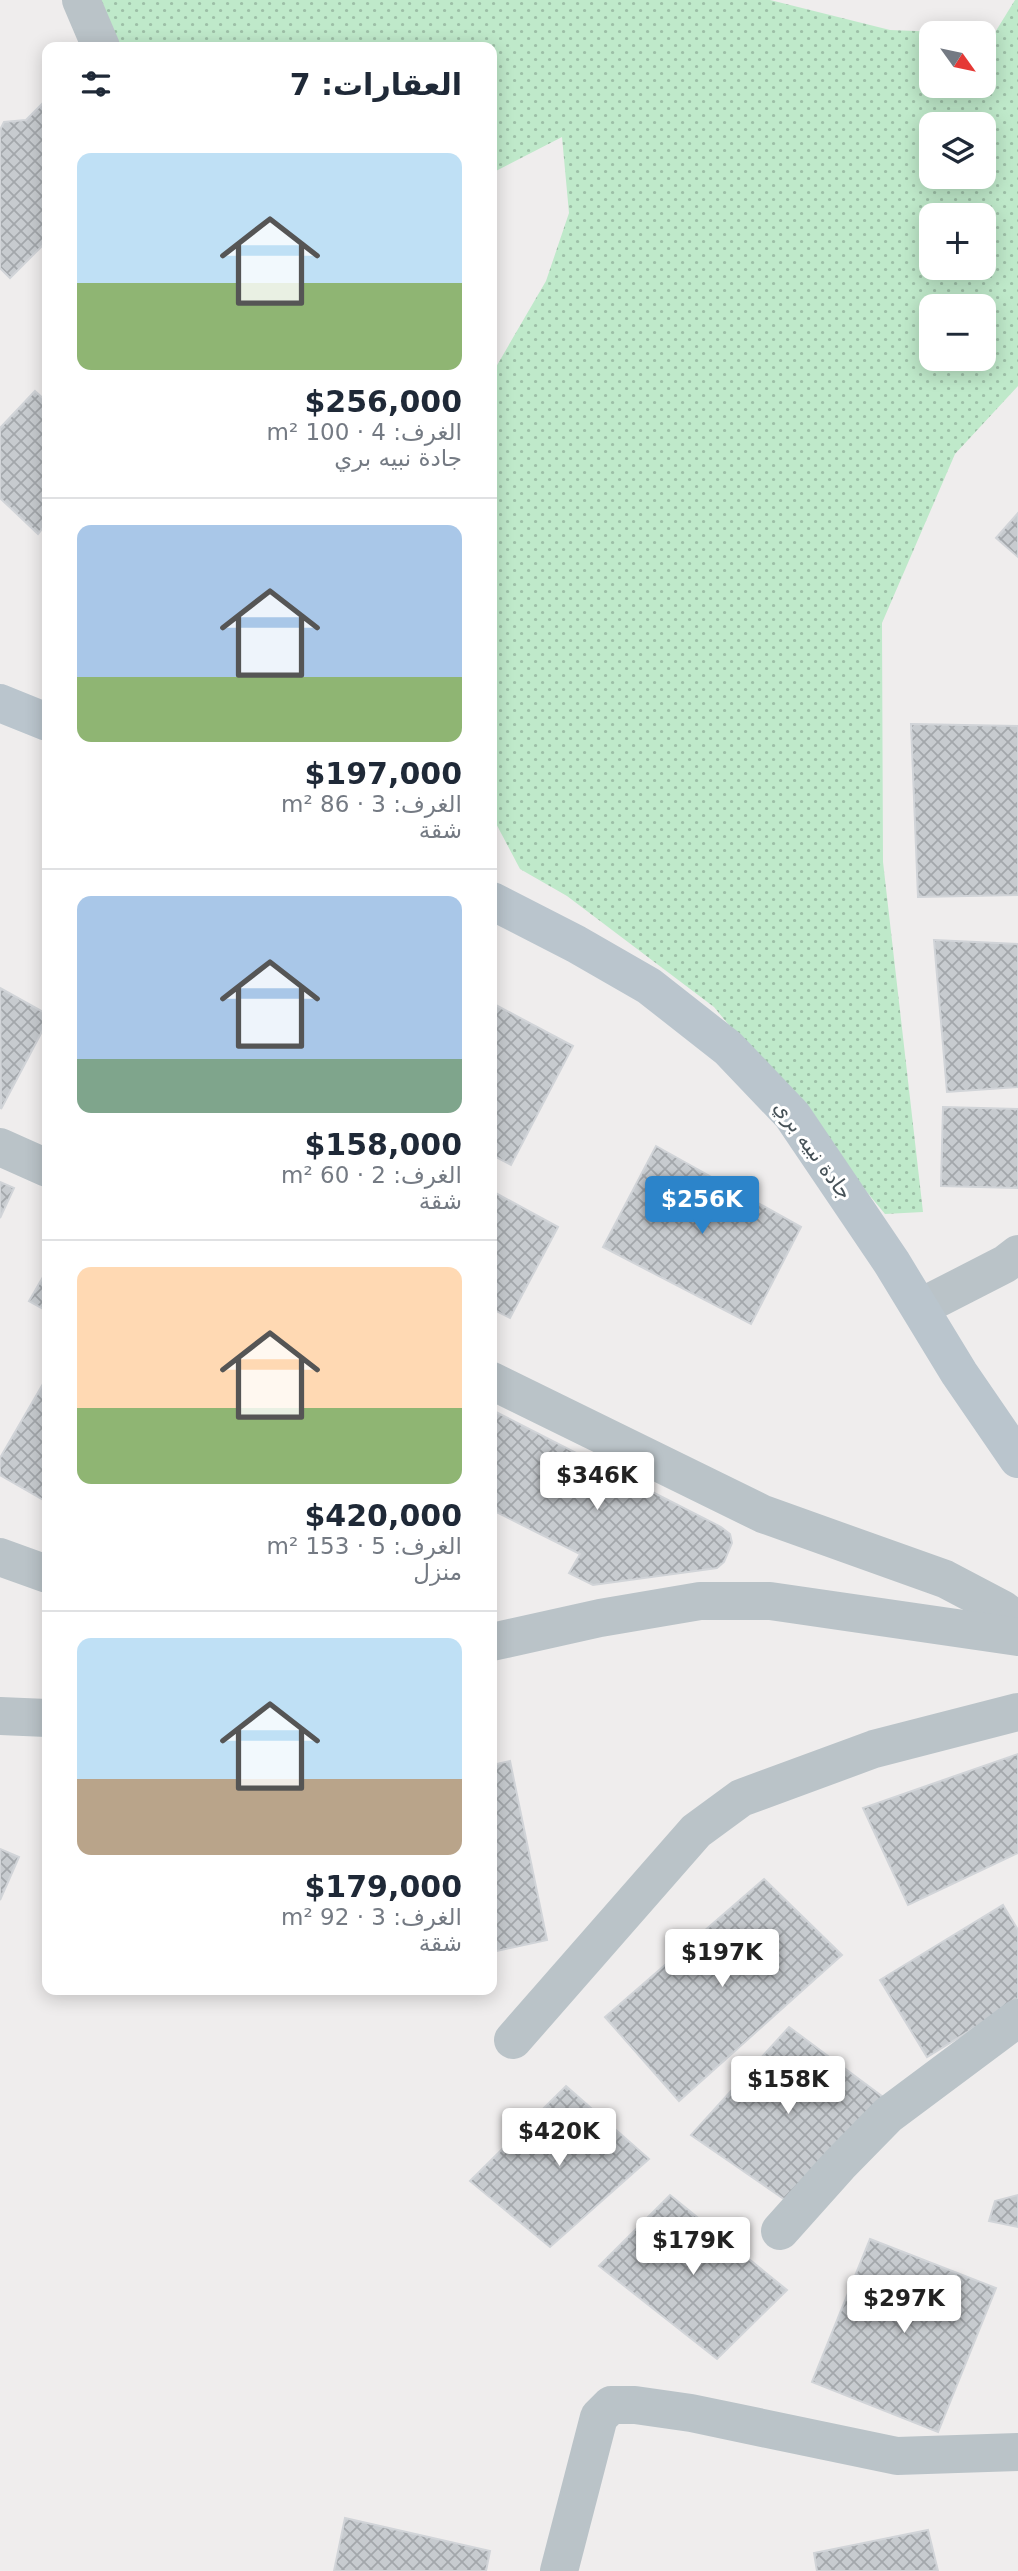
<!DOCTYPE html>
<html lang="ar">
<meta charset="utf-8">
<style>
body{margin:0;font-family:"DejaVu Sans",Vazirmatn,sans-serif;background:#f2f2f3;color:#1f2937;direction:rtl;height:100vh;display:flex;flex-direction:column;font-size:26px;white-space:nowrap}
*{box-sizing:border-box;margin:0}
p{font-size:23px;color:#747a83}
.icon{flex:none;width:38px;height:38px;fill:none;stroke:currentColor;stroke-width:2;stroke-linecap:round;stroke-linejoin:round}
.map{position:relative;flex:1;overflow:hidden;direction:ltr}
.sheet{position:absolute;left:42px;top:42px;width:455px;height:1953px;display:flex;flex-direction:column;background:#fff;border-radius:14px;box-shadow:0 4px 18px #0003;direction:rtl}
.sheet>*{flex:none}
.needle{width:46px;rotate:123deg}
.tools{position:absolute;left:919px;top:21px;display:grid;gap:14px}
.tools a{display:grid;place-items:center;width:77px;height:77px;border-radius:14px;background:#fff;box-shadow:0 4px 18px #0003;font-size:35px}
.price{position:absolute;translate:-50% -60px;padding:0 16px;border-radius:7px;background:#fff;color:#222;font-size:23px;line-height:46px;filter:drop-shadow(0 2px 4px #0008)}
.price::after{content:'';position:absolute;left:50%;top:42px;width:21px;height:16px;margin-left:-10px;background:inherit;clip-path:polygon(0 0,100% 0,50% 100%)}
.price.on{background:#2c84ca;color:#fff}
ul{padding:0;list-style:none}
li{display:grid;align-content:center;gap:14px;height:371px;padding:0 35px}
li+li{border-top:2px solid #e0e1e3}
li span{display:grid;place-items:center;height:217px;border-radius:14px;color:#555}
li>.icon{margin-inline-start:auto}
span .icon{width:126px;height:126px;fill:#fffc;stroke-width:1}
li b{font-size:30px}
h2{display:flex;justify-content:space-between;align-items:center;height:84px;padding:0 35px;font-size:30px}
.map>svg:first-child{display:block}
</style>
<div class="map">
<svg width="1018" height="2571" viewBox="0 0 1018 2571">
<defs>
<pattern id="green-dots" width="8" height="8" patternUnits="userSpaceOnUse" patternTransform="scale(1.75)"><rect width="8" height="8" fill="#bfe9ca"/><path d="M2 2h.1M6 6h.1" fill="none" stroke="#9dbfa7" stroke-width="1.8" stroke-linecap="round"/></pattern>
<pattern id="building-cross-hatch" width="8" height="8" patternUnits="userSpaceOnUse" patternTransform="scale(1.75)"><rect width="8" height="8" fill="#c7cbcf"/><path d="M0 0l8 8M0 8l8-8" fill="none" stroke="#a3a7ab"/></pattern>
</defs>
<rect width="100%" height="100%" fill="#efeded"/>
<path fill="url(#green-dots)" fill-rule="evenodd" d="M100,0h670l120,30 104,4 21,-34h3v386l-63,68 -73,169 1,239 40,350 -38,2 -171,-207 -147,-111 -47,-27 -28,-53v-432l4,-17 50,-86 23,-68 -7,-76 -70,36v-126h-375zM931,33h53v53h-53zM931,124h53v53h-53zM931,215h53v53h-53zM931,306h53v53h-53z"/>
<g fill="url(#building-cross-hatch)" stroke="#d1d4d8" stroke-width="2">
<polygon points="47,99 47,241 10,278 0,268 0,130 4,122 26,120"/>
<polygon points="35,391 47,402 47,523 38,534 0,498 0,428"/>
<polygon points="1018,513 1018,557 996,538"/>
<polygon points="911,724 1018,726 1018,895 918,897"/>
<polygon points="934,940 1018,944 1018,1087 947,1092"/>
<polygon points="0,988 47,1014 47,1022 1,1109"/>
<polygon points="492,1003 573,1046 511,1165 492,1155"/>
<polygon points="943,1107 1018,1109 1018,1188 941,1186"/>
<polygon points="656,1146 801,1227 751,1324 603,1247"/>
<polygon points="0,1182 14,1188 0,1218"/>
<polygon points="492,1191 558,1227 510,1318 492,1309"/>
<polygon points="47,1270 47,1311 29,1301"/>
<polygon points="47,1377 47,1502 0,1475 0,1458"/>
<polygon points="492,1410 721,1527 730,1534 732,1543 724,1562 717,1568 593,1585 569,1573 580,1554 492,1510"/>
<polygon points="1018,1754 1018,1853 908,1905 863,1808"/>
<polygon points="510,1761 547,1940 492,1952 492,1765"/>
<polygon points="0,1849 19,1857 0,1900"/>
<polygon points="764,1879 842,1955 679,2101 605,2017"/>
<polygon points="1003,1905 1018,1930 1018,2001 927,2057 880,1980"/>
<polygon points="789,2027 883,2097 791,2204 691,2135"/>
<polygon points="566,2086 649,2159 550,2247 470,2181"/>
<polygon points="670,2195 787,2290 717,2359 599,2266"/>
<polygon points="1018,2195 1018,2227 989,2221 995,2201"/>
<polygon points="870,2239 996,2288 938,2432 812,2382"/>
<polygon points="345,2518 490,2551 486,2571 334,2571"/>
<polygon points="928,2530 938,2571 817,2571 814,2553"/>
</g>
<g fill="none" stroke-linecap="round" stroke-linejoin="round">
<g stroke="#bac3c8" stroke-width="38">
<polyline points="81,0 101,47"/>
<polyline points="0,1147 47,1168"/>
<polyline points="921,1307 1005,1264 1018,1254"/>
<polyline points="492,1381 763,1514 945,1579 1002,1609 1018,1621"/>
<polyline points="0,1557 47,1574"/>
<polyline points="492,1642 600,1618 700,1601 770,1601 1018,1637"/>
<polyline points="0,1716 47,1718"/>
<polyline points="513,2040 696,1831 741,1798 874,1749 1018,1712"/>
<polyline points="780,2231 839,2165 888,2115 1018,2018"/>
<polyline points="559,2571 599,2417 611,2405 635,2405 691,2413 897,2456 1018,2452"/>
</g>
<g stroke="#bac5cd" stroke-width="38">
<polyline points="0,703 47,722"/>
<polyline points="492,901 576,944 649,986 728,1048 792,1115 892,1263 959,1373 1018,1459"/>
</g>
</g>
<g text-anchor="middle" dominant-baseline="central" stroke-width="6" stroke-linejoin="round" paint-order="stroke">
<g font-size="21" fill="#475258" stroke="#fff">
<text transform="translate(813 1150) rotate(54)">جادة نبيه بري</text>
</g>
</g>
</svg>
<div class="tools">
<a><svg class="needle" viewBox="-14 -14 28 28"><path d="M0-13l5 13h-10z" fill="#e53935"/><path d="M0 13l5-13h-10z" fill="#747a83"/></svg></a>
<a><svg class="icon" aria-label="layers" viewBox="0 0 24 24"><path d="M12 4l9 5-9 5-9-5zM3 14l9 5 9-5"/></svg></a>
<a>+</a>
<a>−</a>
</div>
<b class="price on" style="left:702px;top:1236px">$256K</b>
<b class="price" style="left:597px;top:1512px">$346K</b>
<b class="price" style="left:722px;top:1989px">$197K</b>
<b class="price" style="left:788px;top:2116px">$158K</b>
<b class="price" style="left:559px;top:2168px">$420K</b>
<b class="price" style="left:693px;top:2277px">$179K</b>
<b class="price" style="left:904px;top:2335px">$297K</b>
<section class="sheet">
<h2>العقارات: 7<svg class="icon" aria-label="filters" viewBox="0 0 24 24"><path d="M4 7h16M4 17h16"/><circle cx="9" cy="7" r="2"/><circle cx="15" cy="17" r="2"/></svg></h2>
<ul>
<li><span style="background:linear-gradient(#bfe0f5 60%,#8fb573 0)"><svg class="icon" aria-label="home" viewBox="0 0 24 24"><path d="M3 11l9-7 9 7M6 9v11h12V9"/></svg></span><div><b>$256,000</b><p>الغرف: 4 · 100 m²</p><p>جادة نبيه بري</p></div></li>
<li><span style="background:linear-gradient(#a9c7e8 70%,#8fb573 0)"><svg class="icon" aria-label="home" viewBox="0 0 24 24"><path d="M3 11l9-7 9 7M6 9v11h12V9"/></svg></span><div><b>$197,000</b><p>الغرف: 3 · 86 m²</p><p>شقة</p></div></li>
<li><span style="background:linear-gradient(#a9c7e8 75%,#7fa58c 0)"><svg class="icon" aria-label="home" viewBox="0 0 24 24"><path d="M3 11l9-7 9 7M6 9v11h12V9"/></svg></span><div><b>$158,000</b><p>الغرف: 2 · 60 m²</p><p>شقة</p></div></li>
<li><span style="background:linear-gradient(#ffd9b3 65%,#8fb573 0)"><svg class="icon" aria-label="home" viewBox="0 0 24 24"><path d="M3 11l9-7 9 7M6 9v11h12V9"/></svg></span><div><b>$420,000</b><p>الغرف: 5 · 153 m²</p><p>منزل</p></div></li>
<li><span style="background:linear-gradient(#bfe0f5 65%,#b9a48a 0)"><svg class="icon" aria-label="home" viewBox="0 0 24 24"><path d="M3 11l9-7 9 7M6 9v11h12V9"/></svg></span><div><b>$179,000</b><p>الغرف: 3 · 92 m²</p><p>شقة</p></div></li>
</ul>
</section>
</div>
